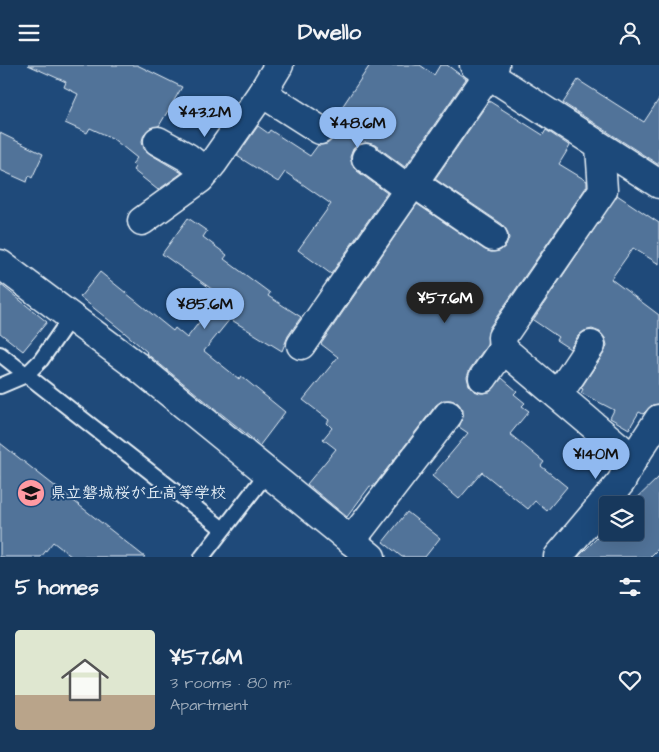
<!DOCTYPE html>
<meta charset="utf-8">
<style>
body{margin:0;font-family:"Architects Daughter","Klee One",sans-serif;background:#203f62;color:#f1f3f6;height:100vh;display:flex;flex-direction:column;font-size:19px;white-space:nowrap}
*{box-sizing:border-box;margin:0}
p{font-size:16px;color:#9eacbb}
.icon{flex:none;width:28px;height:28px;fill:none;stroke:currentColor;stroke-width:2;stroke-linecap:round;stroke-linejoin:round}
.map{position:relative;height:492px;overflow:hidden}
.panel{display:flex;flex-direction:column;background:#17385c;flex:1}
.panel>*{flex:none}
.tools{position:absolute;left:599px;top:431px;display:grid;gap:10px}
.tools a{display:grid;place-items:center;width:45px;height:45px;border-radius:5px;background:#17385c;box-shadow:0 5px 20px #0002,0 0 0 1px #365272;font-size:25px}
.price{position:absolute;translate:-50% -42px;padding:0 11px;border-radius:18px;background:#90b9f0;color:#111;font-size:16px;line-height:32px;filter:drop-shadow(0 1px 2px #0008)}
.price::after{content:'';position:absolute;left:50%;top:30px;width:15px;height:11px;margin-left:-8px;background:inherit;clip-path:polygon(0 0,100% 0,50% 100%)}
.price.current{background:#222;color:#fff}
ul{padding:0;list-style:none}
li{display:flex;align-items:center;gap:15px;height:125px;padding:0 15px}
li span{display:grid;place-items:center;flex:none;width:140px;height:100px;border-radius:5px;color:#555}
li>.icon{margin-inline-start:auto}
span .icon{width:60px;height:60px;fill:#fffc;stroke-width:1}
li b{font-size:21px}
h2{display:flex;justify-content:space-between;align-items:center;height:60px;padding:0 15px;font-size:21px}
header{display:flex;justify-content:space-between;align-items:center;height:65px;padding:0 15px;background:#17385c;font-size:22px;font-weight:700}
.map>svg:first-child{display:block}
</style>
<header><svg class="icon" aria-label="menu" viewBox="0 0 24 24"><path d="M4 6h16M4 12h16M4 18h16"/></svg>Dwello<svg class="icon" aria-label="person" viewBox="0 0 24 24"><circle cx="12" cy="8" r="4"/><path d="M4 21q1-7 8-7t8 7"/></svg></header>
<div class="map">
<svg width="659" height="492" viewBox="0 0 659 492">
<rect width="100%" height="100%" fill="#1f4a7a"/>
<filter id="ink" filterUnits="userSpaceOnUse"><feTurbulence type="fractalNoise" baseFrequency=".02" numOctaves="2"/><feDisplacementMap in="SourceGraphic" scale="10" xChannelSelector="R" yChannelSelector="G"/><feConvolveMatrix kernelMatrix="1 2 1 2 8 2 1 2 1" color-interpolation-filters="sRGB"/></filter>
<g filter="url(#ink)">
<g fill="#517399" stroke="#e8f1f8">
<polygon points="28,0 137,0 182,22 159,61 150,63 144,69 142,76 144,84 150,89 182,108 158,125 133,105 135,102 132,99 137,93 112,73 90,63 87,68 65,58 78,29 64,22 66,17"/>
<polygon points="370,0 420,0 434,10 440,0 447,0 466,14 405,102 375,80 368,78 359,79 353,84 350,92 352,100 357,106 387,128 331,209 298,185 331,139 285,107 278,117 237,91 258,61 268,68 270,65 310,91 318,80 327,79 333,74 336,65 334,54"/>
<polygon points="578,15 644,57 659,34 659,100 563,38"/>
<polygon points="489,36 543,70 546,65 570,81 559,99 587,116 587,121 489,263 487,280 470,304 467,312 469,320 474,326 481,328 490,327 502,313 517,326 514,329 525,338 522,341 529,346 510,369 544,397 541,401 567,422 547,446 535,436 528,444 482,407 459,434 432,411 468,368 459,362 463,352 463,345 458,338 451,335 443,335 436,340 373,422 370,421 347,452 307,419 336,384 323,374 332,363 327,358 329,355 303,335 338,292 321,279 417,139 485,185 491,187 499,186 506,181 509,173 507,166 502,159 435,114"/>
<polygon points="0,68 43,89 32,113 29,111 27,117 0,105"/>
<polygon points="617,130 659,158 659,199 633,183 611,214 659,250 659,339 652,340 643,349 639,347 629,364 610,353 614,345 581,328 583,324 581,323 604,288 607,280 605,273 600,267 592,264 584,266 578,271 570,284 556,275 558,272 533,255"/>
<polygon points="188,153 207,166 203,172 227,190 224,194 270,228 268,231 301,252 288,271 282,286 230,254 204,286 239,314 241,311 285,347 260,380 146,288 147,287 125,268 80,232 100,207 173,266 175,263 187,273 220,230 162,189"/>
<polygon points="0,219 47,257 23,286 0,268"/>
<polygon points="0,378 145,492 72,492 53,477 41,492 0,492"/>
<polygon points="659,412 659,483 650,492 578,492 608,462 608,468 635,468 635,440 630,440"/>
<polygon points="407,447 440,473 425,492 402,492 383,477"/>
</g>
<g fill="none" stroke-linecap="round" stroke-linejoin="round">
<defs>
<g id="lane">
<polyline points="0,289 223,464"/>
<polyline points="0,321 26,310 41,295 71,252"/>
<polyline points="202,492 267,408"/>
</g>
<g id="street">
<polyline points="474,0 659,119"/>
<polyline points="262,28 320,65"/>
<polyline points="158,76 187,92 206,107"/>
<polyline points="366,93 400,118 418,121 493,172"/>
<polyline points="142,156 200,114 213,98 262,28 279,0"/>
<polyline points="0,199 138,302 371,492"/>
<polyline points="301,280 495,0"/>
<polyline points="503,284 502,272 603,125 600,82"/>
<polyline points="483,313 503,284 633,394"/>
<polyline points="558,330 591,280"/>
<polyline points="351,476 448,350"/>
<polyline points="558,492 621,417 633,394 659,354"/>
</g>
</defs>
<use href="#lane" stroke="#e8f1f8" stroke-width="18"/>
<use href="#street" stroke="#e8f1f8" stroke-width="31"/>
<use href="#lane" stroke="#1f4a7a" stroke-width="14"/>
<use href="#street" stroke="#1f4a7a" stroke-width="28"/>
</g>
</g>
<defs>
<symbol id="school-disc" viewBox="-11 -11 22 22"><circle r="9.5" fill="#ff9aa2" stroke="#1f4a7a"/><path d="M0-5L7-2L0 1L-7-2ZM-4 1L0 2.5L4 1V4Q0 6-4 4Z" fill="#111"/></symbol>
</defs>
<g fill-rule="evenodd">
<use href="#school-disc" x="15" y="412" width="32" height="32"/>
</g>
<g text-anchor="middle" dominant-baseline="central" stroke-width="4" stroke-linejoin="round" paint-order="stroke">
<g font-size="16" font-weight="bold" fill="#e8f1f8" stroke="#1f4a7a" text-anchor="start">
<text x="50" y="428">県立磐城桜が丘高等学校</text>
</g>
</g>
</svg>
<div class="tools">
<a><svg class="icon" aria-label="layers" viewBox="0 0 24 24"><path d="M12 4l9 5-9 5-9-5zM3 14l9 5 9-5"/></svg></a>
</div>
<b class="price" style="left:205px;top:73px">¥43.2M</b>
<b class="price" style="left:358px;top:84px">¥48.6M</b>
<b class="price current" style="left:445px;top:259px">¥57.6M</b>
<b class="price" style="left:205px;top:265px">¥85.6M</b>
<b class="price" style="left:596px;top:415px">¥140M</b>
</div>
<section class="panel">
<h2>5 homes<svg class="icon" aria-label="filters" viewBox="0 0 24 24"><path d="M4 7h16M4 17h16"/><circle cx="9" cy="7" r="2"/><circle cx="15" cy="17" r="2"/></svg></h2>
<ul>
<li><span style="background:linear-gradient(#dfe7d0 65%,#b9a48a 0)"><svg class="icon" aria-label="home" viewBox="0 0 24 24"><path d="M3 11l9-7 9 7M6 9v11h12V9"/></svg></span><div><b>¥57.6M</b><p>3 rooms · 80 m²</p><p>Apartment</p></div><svg class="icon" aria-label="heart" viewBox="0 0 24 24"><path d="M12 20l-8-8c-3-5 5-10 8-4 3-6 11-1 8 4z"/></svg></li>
</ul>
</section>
